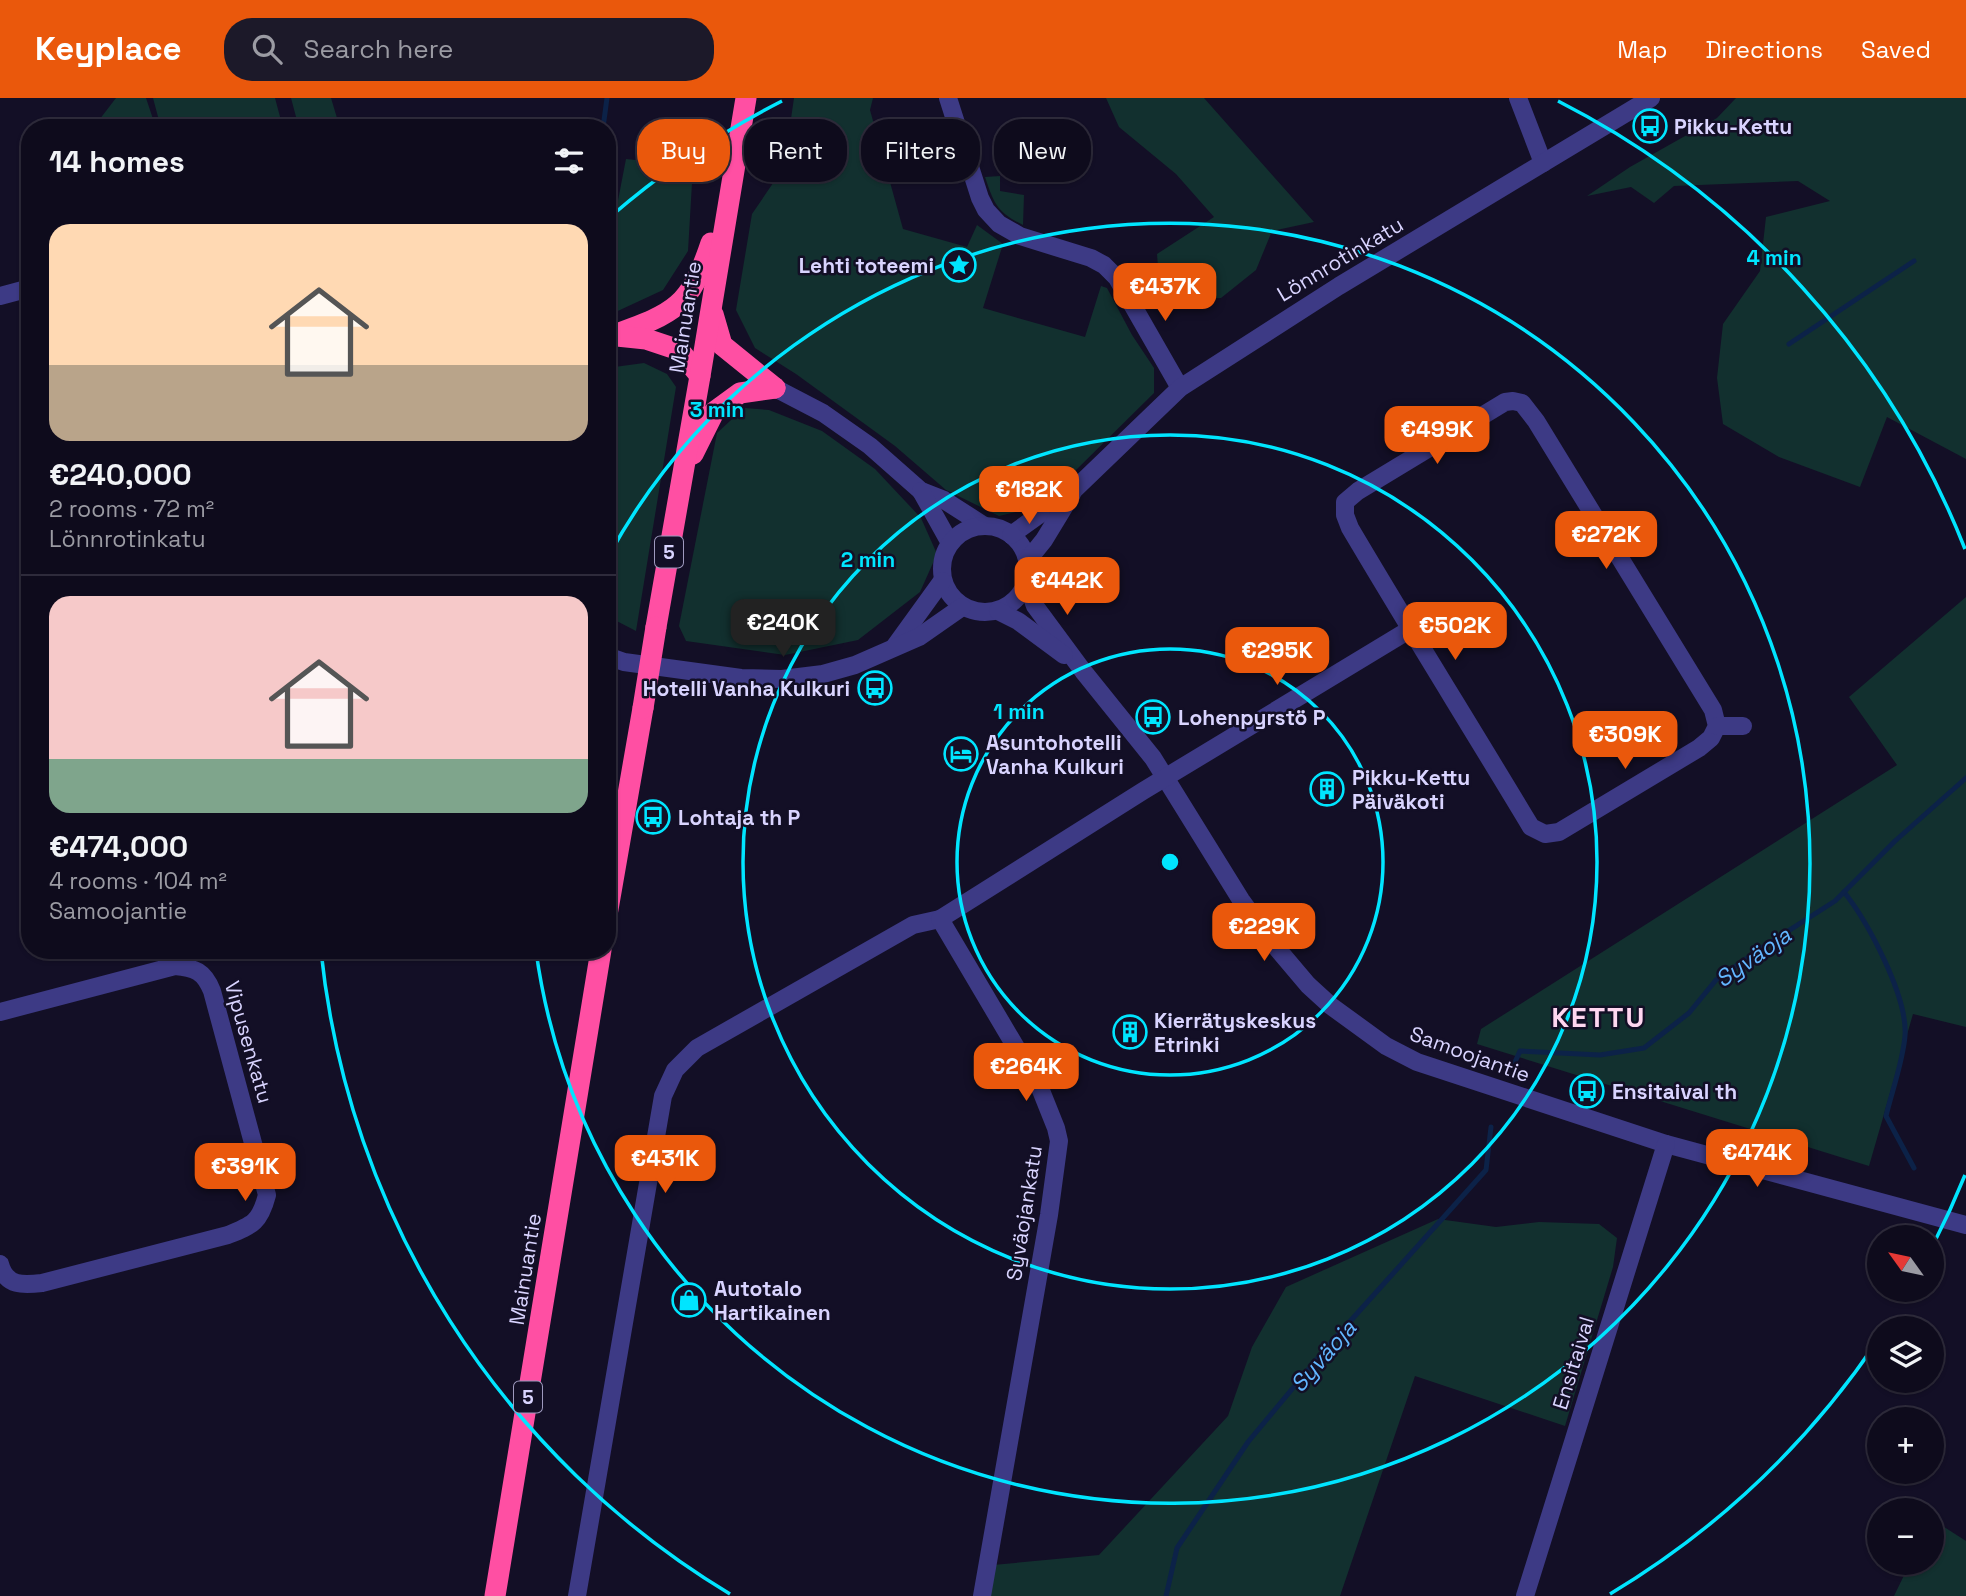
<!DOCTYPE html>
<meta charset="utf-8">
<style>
body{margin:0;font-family:"Space Grotesk",sans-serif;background:#1c1929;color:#f1f3f6;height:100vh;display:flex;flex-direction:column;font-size:26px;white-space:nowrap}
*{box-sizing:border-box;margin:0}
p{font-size:23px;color:#9b9ba3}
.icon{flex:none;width:38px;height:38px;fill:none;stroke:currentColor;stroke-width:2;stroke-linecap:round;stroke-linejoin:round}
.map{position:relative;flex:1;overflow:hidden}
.panel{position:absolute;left:21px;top:21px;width:595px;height:840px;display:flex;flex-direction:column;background:#0e0b1c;border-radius:28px;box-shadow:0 2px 5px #0004,0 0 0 2px #2e2b3b}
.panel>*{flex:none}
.hud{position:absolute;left:637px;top:21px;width:665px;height:63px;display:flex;gap:14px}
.needle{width:46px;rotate:303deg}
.controls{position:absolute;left:1867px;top:1127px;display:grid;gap:14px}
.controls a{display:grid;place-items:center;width:77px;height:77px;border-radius:50%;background:#0e0b1c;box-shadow:0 2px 5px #0004,0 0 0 2px #2e2b3b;font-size:35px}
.price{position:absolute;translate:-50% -60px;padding:0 16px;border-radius:14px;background:#ea580c;color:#fff;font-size:23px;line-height:46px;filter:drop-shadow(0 2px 4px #0008)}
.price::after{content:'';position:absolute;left:50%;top:42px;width:21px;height:16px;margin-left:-10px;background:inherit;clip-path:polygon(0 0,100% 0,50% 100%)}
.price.current{background:#222;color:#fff}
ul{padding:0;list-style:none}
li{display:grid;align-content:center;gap:14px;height:371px;padding:0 28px}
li+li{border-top:2px solid #2e2b3b}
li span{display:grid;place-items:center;height:217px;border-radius:21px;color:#555}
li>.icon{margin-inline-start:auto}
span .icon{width:126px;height:126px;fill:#fffc;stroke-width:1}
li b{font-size:30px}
h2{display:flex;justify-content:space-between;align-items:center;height:84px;padding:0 28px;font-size:30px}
.chip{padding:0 24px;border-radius:28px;background:#0e0b1c;box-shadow:0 2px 5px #0004,0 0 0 2px #2e2b3b;font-size:24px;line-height:63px}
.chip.current{background:#ea580c;color:#fff}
header{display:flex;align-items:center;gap:42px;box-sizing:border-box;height:98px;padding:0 35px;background:#ea580c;color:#fff}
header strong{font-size:33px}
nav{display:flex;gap:38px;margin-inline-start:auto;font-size:24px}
.search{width:490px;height:63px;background:#1c1929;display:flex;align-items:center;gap:18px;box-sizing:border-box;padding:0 24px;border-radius:28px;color:#9b9ba3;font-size:26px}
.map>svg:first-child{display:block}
</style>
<header>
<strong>Keyplace</strong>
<div class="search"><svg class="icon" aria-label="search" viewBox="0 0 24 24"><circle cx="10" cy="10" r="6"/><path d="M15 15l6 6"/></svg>Search here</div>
<nav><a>Map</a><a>Directions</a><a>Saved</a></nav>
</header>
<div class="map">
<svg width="1966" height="1498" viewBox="0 0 1966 1498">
<rect width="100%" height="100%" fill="#130f26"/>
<g fill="#12302f">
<polygon points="116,0 146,0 156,30 93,30"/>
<polygon points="153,0 275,0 283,30 161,30"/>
<polygon points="291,0 331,0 340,30 299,30"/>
<polygon points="794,0 873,0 870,12 903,131 967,149 977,127 1003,146 983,210 1085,239 1101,188 1107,190 1132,237 1154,270 1154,295 1074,374 1028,411 999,418 946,392 895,348 796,276 755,250 736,212 752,116 784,69"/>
<polygon points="1106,0 1204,0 1314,124 1272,133 1256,172 1221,200 1199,201 1171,187 1158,169 1157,156 1214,119 1176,76 1119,29"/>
<polygon points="1736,0 1966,0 1966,361 1887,319 1860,389 1779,359 1723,326 1717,280 1723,226 1760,173 1766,119 1830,103 1798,83 1674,88 1654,105 1631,89 1587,98 1630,69 1717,20"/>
<polygon points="626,61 693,68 688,153 663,192 607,218 607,125 615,118"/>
<path d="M1000,78v15l24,4 -1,30c-26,-13 -29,-21 -38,-48z"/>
<polygon points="644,265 667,276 676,289 636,533 607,518 607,270"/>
<polygon points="744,310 769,312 822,333 875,371 921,420 937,456 920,494 858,542 785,557 686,543 679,528 717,335"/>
<polygon points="1966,499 1966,929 1913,916 1869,1068 1477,946 1481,931 1897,667 1849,599"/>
<polygon points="1438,1121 1496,1129 1539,1124 1599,1126 1617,1140 1613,1169 1565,1328 1415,1278 1340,1498 987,1498 993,1467 1099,1457 1228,1318 1252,1249 1286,1189"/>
<polygon points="1932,1425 1941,1427 1966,1443 1966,1498 1894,1498 1910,1465 1932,1465"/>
</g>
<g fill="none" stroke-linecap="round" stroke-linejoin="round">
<g stroke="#0c2248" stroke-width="5">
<polyline points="603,30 607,0"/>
<polyline points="1789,246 1914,163"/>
<path d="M1844,794c24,30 64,105 61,144 -2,25 -13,55 -19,80l28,52"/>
<polyline points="1515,964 1520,953 1600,957 1644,950 1689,915 1716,882 1763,849 1835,803 1895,743 1966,680"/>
<polyline points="1166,1498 1177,1450 1248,1344 1327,1249 1486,1072 1491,1029"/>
</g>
<g stroke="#3d3a85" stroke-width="18">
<polyline points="948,0 980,100 986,112 999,126 1020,138 1091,160 1104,167 1117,180 1180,290"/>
<polyline points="1518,0 1543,65"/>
<polyline points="0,198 30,190"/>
<polyline points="775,290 823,315 870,348 921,393 944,402 983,427"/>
<path d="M1513,303l9,2 14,18 177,289 4,16 -6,12 -12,10 -140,84 -14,2 -14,-7c-60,-100 -122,-199 -181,-299l-5,-13v-13l13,-11 147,-89z"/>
<polyline points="921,393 950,445"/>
<circle cx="985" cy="471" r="43"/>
<polyline points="1011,437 1075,391 1180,290 1339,188 1651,0"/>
<polyline points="1027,463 1044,442 1072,396"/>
<polyline points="1028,474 1031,497 1035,508 1083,573 1153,660 1241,802 1270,842 1308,887 1331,908 1386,948 1417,964 1666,1046 1966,1127"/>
<polyline points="998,513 1018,523 1064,557"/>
<polyline points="895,548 942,483"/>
<polyline points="607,558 624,564 741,580 782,581 823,576 855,567 919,539 962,509"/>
<polyline points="1717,628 1743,628"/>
<path d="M0,914l175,-46c20,2 29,5 37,25l55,204c-7,27 -14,30 -39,40l-186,48c-18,2 -36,4 -42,-19"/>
<polyline points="577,1498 663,998 675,972 697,950 913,827 940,821"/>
<polyline points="982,1498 1049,1117 1059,1043 1056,1030 1040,990 940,821 1143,693 1409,532"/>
<polyline points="1525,1498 1666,1046"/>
</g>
<g stroke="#ff4fa3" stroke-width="21">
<polyline points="713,216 722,247 775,290"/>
<path d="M611,238c63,-23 78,-27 100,-93"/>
<polyline points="617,238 646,241 679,252 700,278"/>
<polyline points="693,356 714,314 740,295 775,290"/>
<polyline points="656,529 700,278 746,0"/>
<polyline points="607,817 643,610"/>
<polyline points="495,1498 601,852"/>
</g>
<polyline stroke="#ff4fa3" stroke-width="21" points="643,610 656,529"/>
</g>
<g fill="none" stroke="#00e5ff" stroke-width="3.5">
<circle cx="1170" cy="764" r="213"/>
<circle cx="1170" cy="764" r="427"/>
<path d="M608 459A640 640 0 1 1 536 853"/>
<path d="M1965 1077A854 854 0 0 1 1934 1145M1878 1242A854 854 0 0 1 1610 1496M730 1496A854 854 0 0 1 321 853M610 119A854 854 0 0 1 782 3M1558 3A854 854 0 0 1 1965 451"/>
</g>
<defs>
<symbol id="bus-ring" viewBox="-11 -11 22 22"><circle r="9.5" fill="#130f26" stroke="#00e5ff" stroke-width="1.5"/><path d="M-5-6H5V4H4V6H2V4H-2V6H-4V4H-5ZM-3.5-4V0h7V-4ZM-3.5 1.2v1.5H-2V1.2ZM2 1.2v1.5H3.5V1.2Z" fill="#00e5ff"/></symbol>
<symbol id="sight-ring" viewBox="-11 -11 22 22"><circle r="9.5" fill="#130f26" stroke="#00e5ff" stroke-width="1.5"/><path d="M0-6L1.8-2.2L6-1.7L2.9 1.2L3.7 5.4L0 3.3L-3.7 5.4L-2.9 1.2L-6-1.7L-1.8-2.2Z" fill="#00e5ff"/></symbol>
<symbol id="hotel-ring" viewBox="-11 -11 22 22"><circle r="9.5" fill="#130f26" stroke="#00e5ff" stroke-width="1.5"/><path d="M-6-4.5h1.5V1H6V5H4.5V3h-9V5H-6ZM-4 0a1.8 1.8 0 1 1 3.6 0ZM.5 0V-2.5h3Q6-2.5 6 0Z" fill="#00e5ff"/></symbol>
<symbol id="building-ring" viewBox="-11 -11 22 22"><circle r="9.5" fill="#130f26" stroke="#00e5ff" stroke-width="1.5"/><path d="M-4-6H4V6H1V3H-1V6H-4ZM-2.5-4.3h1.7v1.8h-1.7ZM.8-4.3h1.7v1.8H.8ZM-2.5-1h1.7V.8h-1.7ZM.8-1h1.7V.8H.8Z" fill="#00e5ff"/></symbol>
<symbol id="shop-ring" viewBox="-11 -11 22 22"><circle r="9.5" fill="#130f26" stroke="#00e5ff" stroke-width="1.5"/><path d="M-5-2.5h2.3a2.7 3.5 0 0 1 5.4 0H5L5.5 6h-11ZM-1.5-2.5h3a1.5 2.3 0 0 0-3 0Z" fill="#00e5ff"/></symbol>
</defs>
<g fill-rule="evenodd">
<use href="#bus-ring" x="1631" y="9" width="38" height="38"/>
<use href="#sight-ring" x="940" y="148" width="38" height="38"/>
<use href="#bus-ring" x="856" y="571" width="38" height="38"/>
<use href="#bus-ring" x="1134" y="600" width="38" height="38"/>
<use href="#hotel-ring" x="942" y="637" width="38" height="38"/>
<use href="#building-ring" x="1308" y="672" width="38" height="38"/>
<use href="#bus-ring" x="634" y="700" width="38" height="38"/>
<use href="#building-ring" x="1111" y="915" width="38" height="38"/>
<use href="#bus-ring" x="1568" y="974" width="38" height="38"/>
<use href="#shop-ring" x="670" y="1183" width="38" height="38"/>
</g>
<g text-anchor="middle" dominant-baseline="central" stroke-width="5" stroke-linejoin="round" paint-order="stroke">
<g fill="#130f26" stroke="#9e99be" stroke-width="2">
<rect x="655" y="438.5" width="28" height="31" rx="5"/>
<rect x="514" y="1283.5" width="28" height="31" rx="5"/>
</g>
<g font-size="19" font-weight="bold" fill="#d9d4ff">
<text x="669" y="454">5</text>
<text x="528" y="1299">5</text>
</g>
<g font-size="21" font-weight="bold" fill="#d9d4ff" stroke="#130f26" text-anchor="start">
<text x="1674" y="28">Pikku-Kettu</text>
<text x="934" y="167" text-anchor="end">Lehti toteemi</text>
<text x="850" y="590" text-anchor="end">Hotelli Vanha Kulkuri</text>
<text x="1178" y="619">Lohenpyrstö P</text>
<text x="986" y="644">Asuntohotelli<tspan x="986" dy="24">Vanha Kulkuri</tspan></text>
<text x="1352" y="679">Pikku-Kettu<tspan x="1352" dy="24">Päiväkoti</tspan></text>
<text x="678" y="719">Lohtaja th P</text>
<text x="1154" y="922">Kierrätyskeskus<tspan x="1154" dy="24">Etrinki</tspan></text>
<text x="1612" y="993">Ensitaival th</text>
<text x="714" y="1190">Autotalo<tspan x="714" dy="24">Hartikainen</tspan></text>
</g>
<g font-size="21" fill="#d9d4ff" stroke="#130f26">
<text transform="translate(1340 161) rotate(-31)">Lönnrotinkatu</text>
<text transform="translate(685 219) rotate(-81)">Mainuantie</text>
<text transform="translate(249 944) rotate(74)">Vipusenkatu</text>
<text transform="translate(1470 956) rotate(20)">Samoojantie</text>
<text transform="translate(1024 1115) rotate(-81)">Syväojankatu</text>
<text transform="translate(525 1171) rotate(-81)">Mainuantie</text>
<text transform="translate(1573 1265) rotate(-73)">Ensitaival</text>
</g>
<g font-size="23" font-style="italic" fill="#62b6ff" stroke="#130f26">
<text transform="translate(1753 859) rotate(-35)">Syväoja</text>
<text transform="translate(1323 1258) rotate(-49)">Syväoja</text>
</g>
<g font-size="28" font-weight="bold" letter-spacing="2" fill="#ffd6f0" stroke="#130f26">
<text x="1599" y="919">KETTU</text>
</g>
</g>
<circle cx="1170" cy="764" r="10" fill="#00e5ff" stroke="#130f26" stroke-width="3.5"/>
<g font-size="21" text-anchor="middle" font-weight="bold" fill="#00e5ff" stroke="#130f26" stroke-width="5" stroke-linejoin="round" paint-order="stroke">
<text x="1774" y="167">4 min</text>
<text x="717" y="319">3 min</text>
<text x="868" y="469">2 min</text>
<text x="1019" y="621">1 min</text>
</g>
</svg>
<div class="controls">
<a><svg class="needle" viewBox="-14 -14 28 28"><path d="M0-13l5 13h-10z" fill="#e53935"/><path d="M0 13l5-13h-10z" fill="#9b9ba3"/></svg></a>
<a><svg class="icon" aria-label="layers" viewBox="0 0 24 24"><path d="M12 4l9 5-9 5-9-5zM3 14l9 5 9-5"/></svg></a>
<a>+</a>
<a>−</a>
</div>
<b class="price" style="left:1165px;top:225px">€437K</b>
<b class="price" style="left:1437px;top:368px">€499K</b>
<b class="price" style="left:1029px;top:428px">€182K</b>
<b class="price" style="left:1606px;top:473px">€272K</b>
<b class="price" style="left:1067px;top:519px">€442K</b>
<b class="price current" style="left:783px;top:561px">€240K</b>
<b class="price" style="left:1455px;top:564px">€502K</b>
<b class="price" style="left:1277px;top:589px">€295K</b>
<b class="price" style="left:1625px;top:673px">€309K</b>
<b class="price" style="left:1264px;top:865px">€229K</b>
<b class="price" style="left:1026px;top:1005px">€264K</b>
<b class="price" style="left:1757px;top:1091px">€474K</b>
<b class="price" style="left:665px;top:1097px">€431K</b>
<b class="price" style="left:245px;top:1105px">€391K</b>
<div class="hud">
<a class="chip current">Buy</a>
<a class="chip">Rent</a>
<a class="chip">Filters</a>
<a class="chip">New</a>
</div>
<section class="panel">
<h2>14 homes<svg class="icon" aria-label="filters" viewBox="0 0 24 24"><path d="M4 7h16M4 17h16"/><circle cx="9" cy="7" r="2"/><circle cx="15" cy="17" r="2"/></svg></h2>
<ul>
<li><span style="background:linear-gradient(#ffd9b3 65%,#b9a48a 0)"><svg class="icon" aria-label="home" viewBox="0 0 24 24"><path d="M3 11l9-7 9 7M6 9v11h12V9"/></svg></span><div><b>€240,000</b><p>2 rooms · 72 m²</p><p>Lönnrotinkatu</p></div></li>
<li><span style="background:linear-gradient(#f6c9c9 75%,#7fa58c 0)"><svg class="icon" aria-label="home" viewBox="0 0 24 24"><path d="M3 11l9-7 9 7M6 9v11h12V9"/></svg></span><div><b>€474,000</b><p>4 rooms · 104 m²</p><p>Samoojantie</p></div></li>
</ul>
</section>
</div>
